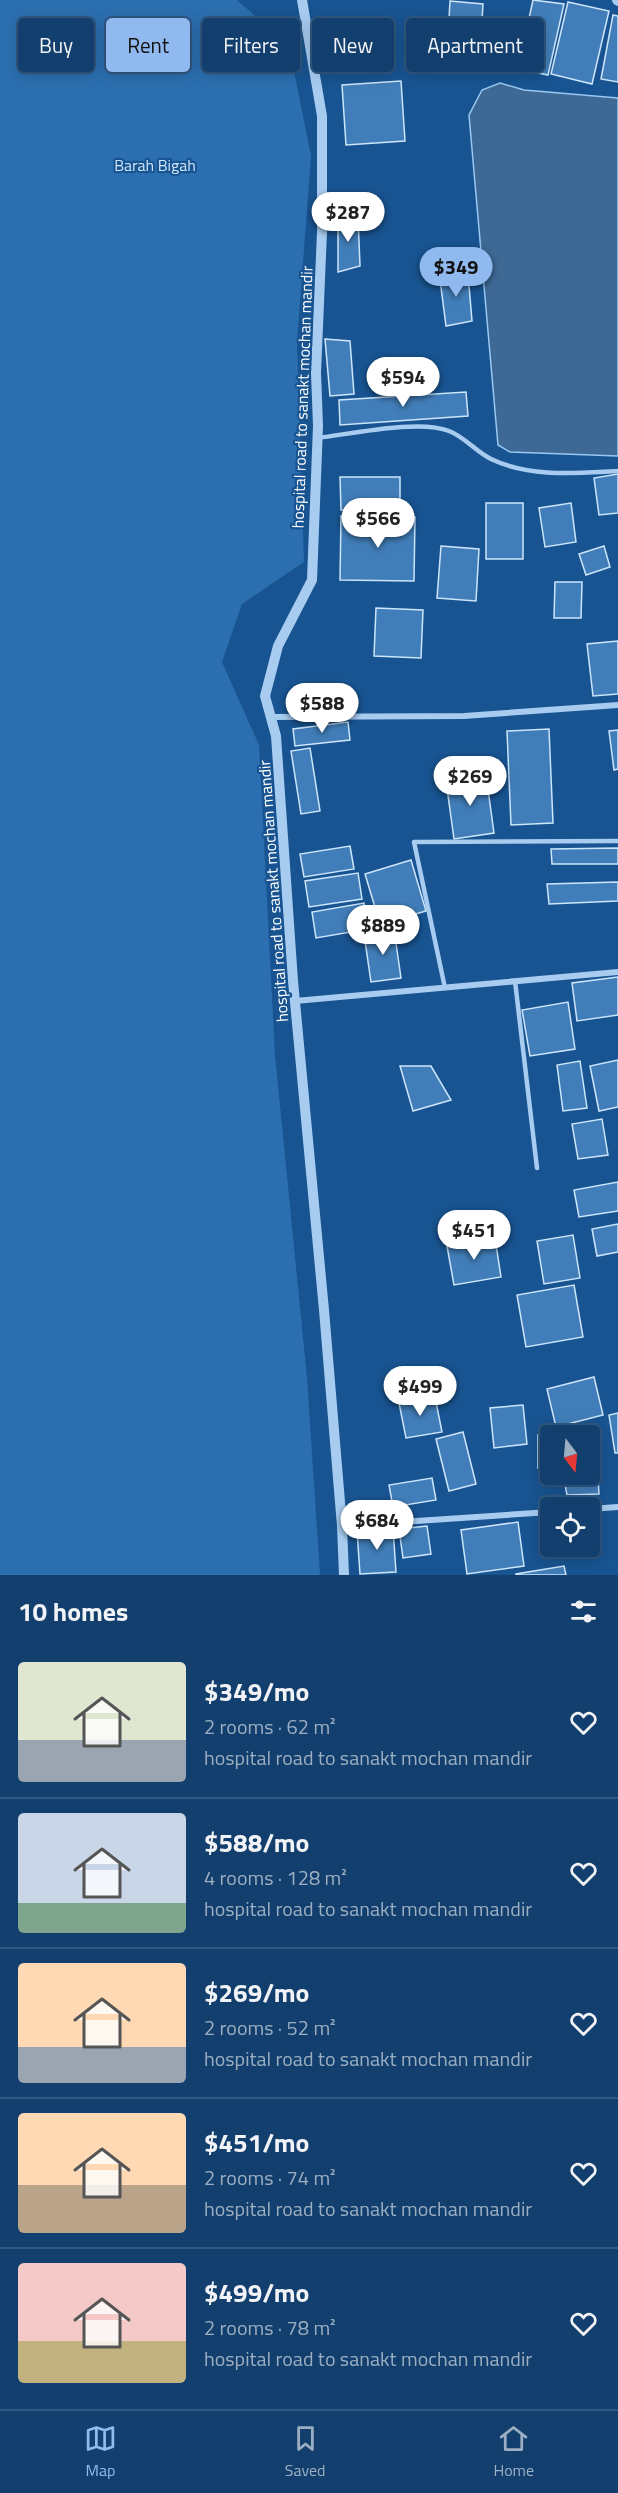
<!DOCTYPE html>
<meta charset="utf-8">
<style>
body{margin:0;font-family:"Titillium Web",sans-serif;background:#1f4a75;color:#f1f3f6;height:100vh;display:flex;flex-direction:column;font-size:22px;white-space:nowrap}
*{box-sizing:border-box;margin:0}
p{font-size:20px;color:#9cafc2}
.icon{flex:none;width:33px;height:33px;fill:none;stroke:currentColor;stroke-width:2;stroke-linecap:round;stroke-linejoin:round}
.map{position:relative;height:1575px;overflow:hidden}
.sheet{display:flex;flex-direction:column;background:#123f6d;flex:1}
.sheet>*{flex:none}
.banner{position:absolute;left:18px;top:18px;width:582px;height:54px;display:flex;gap:12px}
.needle{width:39px;rotate:164deg}
.tools{position:absolute;left:540px;top:1425px;display:grid;gap:12px}
.tools a{display:grid;place-items:center;width:60px;height:60px;border-radius:6px;background:#123f6d;box-shadow:0 3px 15px #0003,0 0 0 2px #315880;font-size:30px}
.price{position:absolute;translate:-50% -51px;padding:0 14px;border-radius:21px;background:#fff;color:#222;font-size:20px;line-height:39px;filter:drop-shadow(0 2px 3px #0008)}
.price::after{content:'';position:absolute;left:50%;top:36px;width:18px;height:14px;margin-left:-9px;background:inherit;clip-path:polygon(0 0,100% 0,50% 100%)}
.price.active{background:#90b9f0;color:#111}
ul{padding:0;list-style:none}
li{display:flex;align-items:center;gap:18px;height:150px;padding:0 18px}
li+li{border-top:2px solid #315880}
li span{display:grid;place-items:center;flex:none;width:168px;height:120px;border-radius:6px;color:#555}
li>.icon{margin-inline-start:auto}
span .icon{width:72px;height:72px;fill:#fffc;stroke-width:1}
li b{font-size:26px}
h2{display:flex;justify-content:space-between;align-items:center;height:72px;padding:0 18px;font-size:26px}
.tag{padding:0 21px;border-radius:6px;background:#123f6d;box-shadow:0 3px 15px #0003,0 0 0 2px #315880;font-size:21px;line-height:54px}
.tag.active{background:#90b9f0;color:#111}
.tabs{display:flex;justify-content:space-around;align-items:center;height:84px;border-top:2px solid #315880;background:#123f6d;font-size:16px;color:#9cafc2}
.tabs a{display:grid;justify-items:center;gap:3px}
.tabs .active{color:#90b9f0}
.map>svg:first-child{display:block}
</style>
<div class="map">
<svg width="618" height="1575" viewBox="0 0 618 1575">
<rect width="100%" height="100%" fill="#185491"/>
<polygon fill="#2b6fb0" points="0,0 237,0 289,46 311,156 297,342 304,562 242,604 222,662 259,745 275,1055 307,1378 320,1575 0,1575"/>
<polygon fill="#3e6995" stroke="#99c8f2" stroke-width="1.5" points="500,83 524,90 618,98 618,456 510,452 498,445 469,115 482,90"/>
<g fill="#417eb9" stroke="#cde5fb" stroke-width="1.5">
<polygon points="533,0 564,4 548,75 518,69"/>
<polygon points="450,1 483,4 481,37 448,35"/>
<polygon points="568,2 609,11 592,84 551,74"/>
<polygon points="613,15 618,16 618,82 601,79"/>
<polygon points="401,81 405,141 346,145 342,85"/>
<polygon points="358,216 360,266 338,272 338,218"/>
<polygon points="439,272 468,274 472,321 446,326"/>
<polygon points="325,339 350,341 354,394 330,396"/>
<polygon points="466,392 468,416 340,425 339,400"/>
<polygon points="618,474 618,513 599,515 594,478"/>
<polygon points="340,477 400,477 400,510 341,510"/>
<rect x="486" y="503" width="37" height="56"/>
<polygon points="571,503 576,542 545,547 539,508"/>
<polygon points="341,516 415,517 414,581 340,580"/>
<polygon points="441,546 479,549 476,601 437,598"/>
<polygon points="604,546 610,567 586,575 579,554"/>
<polygon points="555,582 582,582 581,618 554,618"/>
<polygon points="376,608 423,610 421,658 374,656"/>
<polygon points="618,641 618,694 593,696 587,644"/>
<polygon points="348,722 350,740 295,746 293,729"/>
<polygon points="549,729 553,823 511,825 507,731"/>
<polygon points="618,730 618,769 614,770 609,731"/>
<polygon points="310,748 320,811 301,814 291,751"/>
<polygon points="486,775 494,833 454,839 446,781"/>
<polygon points="350,846 354,869 304,877 300,854"/>
<polygon points="618,848 618,864 552,864 551,849"/>
<polygon points="411,860 426,911 380,924 365,874"/>
<polygon points="358,873 362,899 309,907 305,881"/>
<polygon points="618,882 618,901 549,904 547,884"/>
<polygon points="364,903 369,929 316,938 312,912"/>
<polygon points="394,929 401,978 371,982 364,934"/>
<polygon points="618,977 618,1015 577,1021 572,983"/>
<polygon points="568,1002 575,1049 530,1056 522,1010"/>
<polygon points="618,1060 618,1107 599,1111 590,1066"/>
<polygon points="580,1061 587,1108 563,1111 557,1065"/>
<polygon points="400,1066 431,1066 451,1100 413,1111"/>
<polygon points="602,1119 608,1155 578,1159 572,1124"/>
<polygon points="618,1182 618,1211 579,1217 574,1190"/>
<polygon points="618,1224 618,1252 597,1256 592,1229"/>
<polygon points="573,1235 580,1278 544,1284 537,1241"/>
<polygon points="495,1238 501,1277 454,1285 447,1246"/>
<polygon points="574,1285 583,1337 526,1347 517,1295"/>
<polygon points="594,1377 603,1415 556,1427 547,1389"/>
<polygon points="435,1397 442,1432 406,1438 399,1403"/>
<polygon points="523,1405 527,1444 494,1448 490,1408"/>
<polygon points="618,1413 618,1453 615,1453 609,1415"/>
<polygon points="595,1426 599,1494 567,1495 563,1474 590,1474 590,1436 550,1436 550,1466 538,1468 538,1435"/>
<polygon points="463,1432 476,1484 449,1491 436,1439"/>
<polygon points="432,1478 436,1500 393,1507 389,1485"/>
<polygon points="518,1522 524,1566 467,1574 461,1530"/>
<polygon points="427,1526 431,1554 403,1558 399,1529"/>
<polygon points="393,1528 396,1572 360,1574 357,1531"/>
<polygon points="564,1566 566,1575 516,1575 516,1574"/>
</g>
<g fill="none" stroke-linecap="round" stroke-linejoin="round">
<g stroke="#a7ccf0" stroke-width="4.5">
<path d="M317,438c35,-4 102,-19 132,-7 16,6 27,21 42,28 40,19 85,14 127,12"/>
<polyline points="515,981 537,1168"/>
<polyline points="445,988 414,842 618,841"/>
</g>
<g stroke="#a7ccf0" stroke-width="6">
<polyline points="271,717 464,716 618,705"/>
<polyline points="295,1001 618,972"/>
<polyline points="590,1509 618,1507"/>
<polyline points="342,1526 550,1512"/>
</g>
<g stroke="#a7ccf0" stroke-width="10">
<polyline points="302,0 322,116 322,232 316,373 318,426 312,580 278,646 265,696 276,736 293,981 324,1310 342,1526 344,1575"/>
<polyline points="617,0 618,1"/>
</g>
</g>
<g text-anchor="middle" dominant-baseline="central" stroke-width="4.5" stroke-linejoin="round" paint-order="stroke">
<g font-size="16" fill="#cde5fb" stroke="#185491">
<text x="155" y="165">Barah Bigah</text>
</g>
<g font-size="16" fill="#fff" stroke="#185491">
<text transform="translate(302 397) rotate(-88)">hospital road to sanakt mochan mandir</text>
<text transform="translate(273 891) rotate(-94)">hospital road to sanakt mochan mandir</text>
</g>
</g>
</svg>
<div class="tools">
<a><svg class="needle" viewBox="-14 -14 28 28"><path d="M0-13l5 13h-10z" fill="#e53935"/><path d="M0 13l5-13h-10z" fill="#9cafc2"/></svg></a>
<a><svg class="icon" aria-label="locate" viewBox="0 0 24 24"><circle cx="12" cy="12" r="6"/><path d="M12 2v4M12 18v4M2 12h4M18 12h4"/></svg></a>
</div>
<b class="price" style="left:348px;top:243px">$287</b>
<b class="price active" style="left:456px;top:298px">$349</b>
<b class="price" style="left:403px;top:408px">$594</b>
<b class="price" style="left:378px;top:549px">$566</b>
<b class="price" style="left:322px;top:734px">$588</b>
<b class="price" style="left:470px;top:807px">$269</b>
<b class="price" style="left:383px;top:956px">$889</b>
<b class="price" style="left:474px;top:1261px">$451</b>
<b class="price" style="left:420px;top:1417px">$499</b>
<b class="price" style="left:377px;top:1551px">$684</b>
<div class="banner">
<a class="tag">Buy</a>
<a class="tag active">Rent</a>
<a class="tag">Filters</a>
<a class="tag">New</a>
<a class="tag">Apartment</a>
</div>
</div>
<section class="sheet">
<h2>10 homes<svg class="icon" aria-label="filters" viewBox="0 0 24 24"><path d="M4 7h16M4 17h16"/><circle cx="9" cy="7" r="2"/><circle cx="15" cy="17" r="2"/></svg></h2>
<ul>
<li><span style="background:linear-gradient(#dfe7d0 65%,#9aa5b1 0)"><svg class="icon" aria-label="home" viewBox="0 0 24 24"><path d="M3 11l9-7 9 7M6 9v11h12V9"/></svg></span><div><b>$349/mo</b><p>2 rooms · 62 m²</p><p>hospital road to sanakt mochan mandir</p></div><svg class="icon" aria-label="heart" viewBox="0 0 24 24"><path d="M12 20l-8-8c-3-5 5-10 8-4 3-6 11-1 8 4z"/></svg></li>
<li><span style="background:linear-gradient(#c9d6e8 75%,#7fa58c 0)"><svg class="icon" aria-label="home" viewBox="0 0 24 24"><path d="M3 11l9-7 9 7M6 9v11h12V9"/></svg></span><div><b>$588/mo</b><p>4 rooms · 128 m²</p><p>hospital road to sanakt mochan mandir</p></div><svg class="icon" aria-label="heart" viewBox="0 0 24 24"><path d="M12 20l-8-8c-3-5 5-10 8-4 3-6 11-1 8 4z"/></svg></li>
<li><span style="background:linear-gradient(#ffd9b3 70%,#9aa5b1 0)"><svg class="icon" aria-label="home" viewBox="0 0 24 24"><path d="M3 11l9-7 9 7M6 9v11h12V9"/></svg></span><div><b>$269/mo</b><p>2 rooms · 52 m²</p><p>hospital road to sanakt mochan mandir</p></div><svg class="icon" aria-label="heart" viewBox="0 0 24 24"><path d="M12 20l-8-8c-3-5 5-10 8-4 3-6 11-1 8 4z"/></svg></li>
<li><span style="background:linear-gradient(#ffd9b3 60%,#b9a48a 0)"><svg class="icon" aria-label="home" viewBox="0 0 24 24"><path d="M3 11l9-7 9 7M6 9v11h12V9"/></svg></span><div><b>$451/mo</b><p>2 rooms · 74 m²</p><p>hospital road to sanakt mochan mandir</p></div><svg class="icon" aria-label="heart" viewBox="0 0 24 24"><path d="M12 20l-8-8c-3-5 5-10 8-4 3-6 11-1 8 4z"/></svg></li>
<li><span style="background:linear-gradient(#f6c9c9 65%,#c2b280 0)"><svg class="icon" aria-label="home" viewBox="0 0 24 24"><path d="M3 11l9-7 9 7M6 9v11h12V9"/></svg></span><div><b>$499/mo</b><p>2 rooms · 78 m²</p><p>hospital road to sanakt mochan mandir</p></div><svg class="icon" aria-label="heart" viewBox="0 0 24 24"><path d="M12 20l-8-8c-3-5 5-10 8-4 3-6 11-1 8 4z"/></svg></li>
</ul>
</section>
<nav class="tabs">
<a class="active"><svg class="icon" aria-label="map" viewBox="0 0 24 24"><path d="M3 6l6-2 6 2 6-2v14l-6 2-6-2-6 2zM9 4v14M15 6v14"/></svg>Map</a>
<a><svg class="icon" aria-label="saved" viewBox="0 0 24 24"><path d="M7 4h10v16l-5-4-5 4z"/></svg>Saved</a>
<a><svg class="icon" aria-label="home" viewBox="0 0 24 24"><path d="M3 11l9-7 9 7M6 9v11h12V9"/></svg>Home</a>
</nav>
